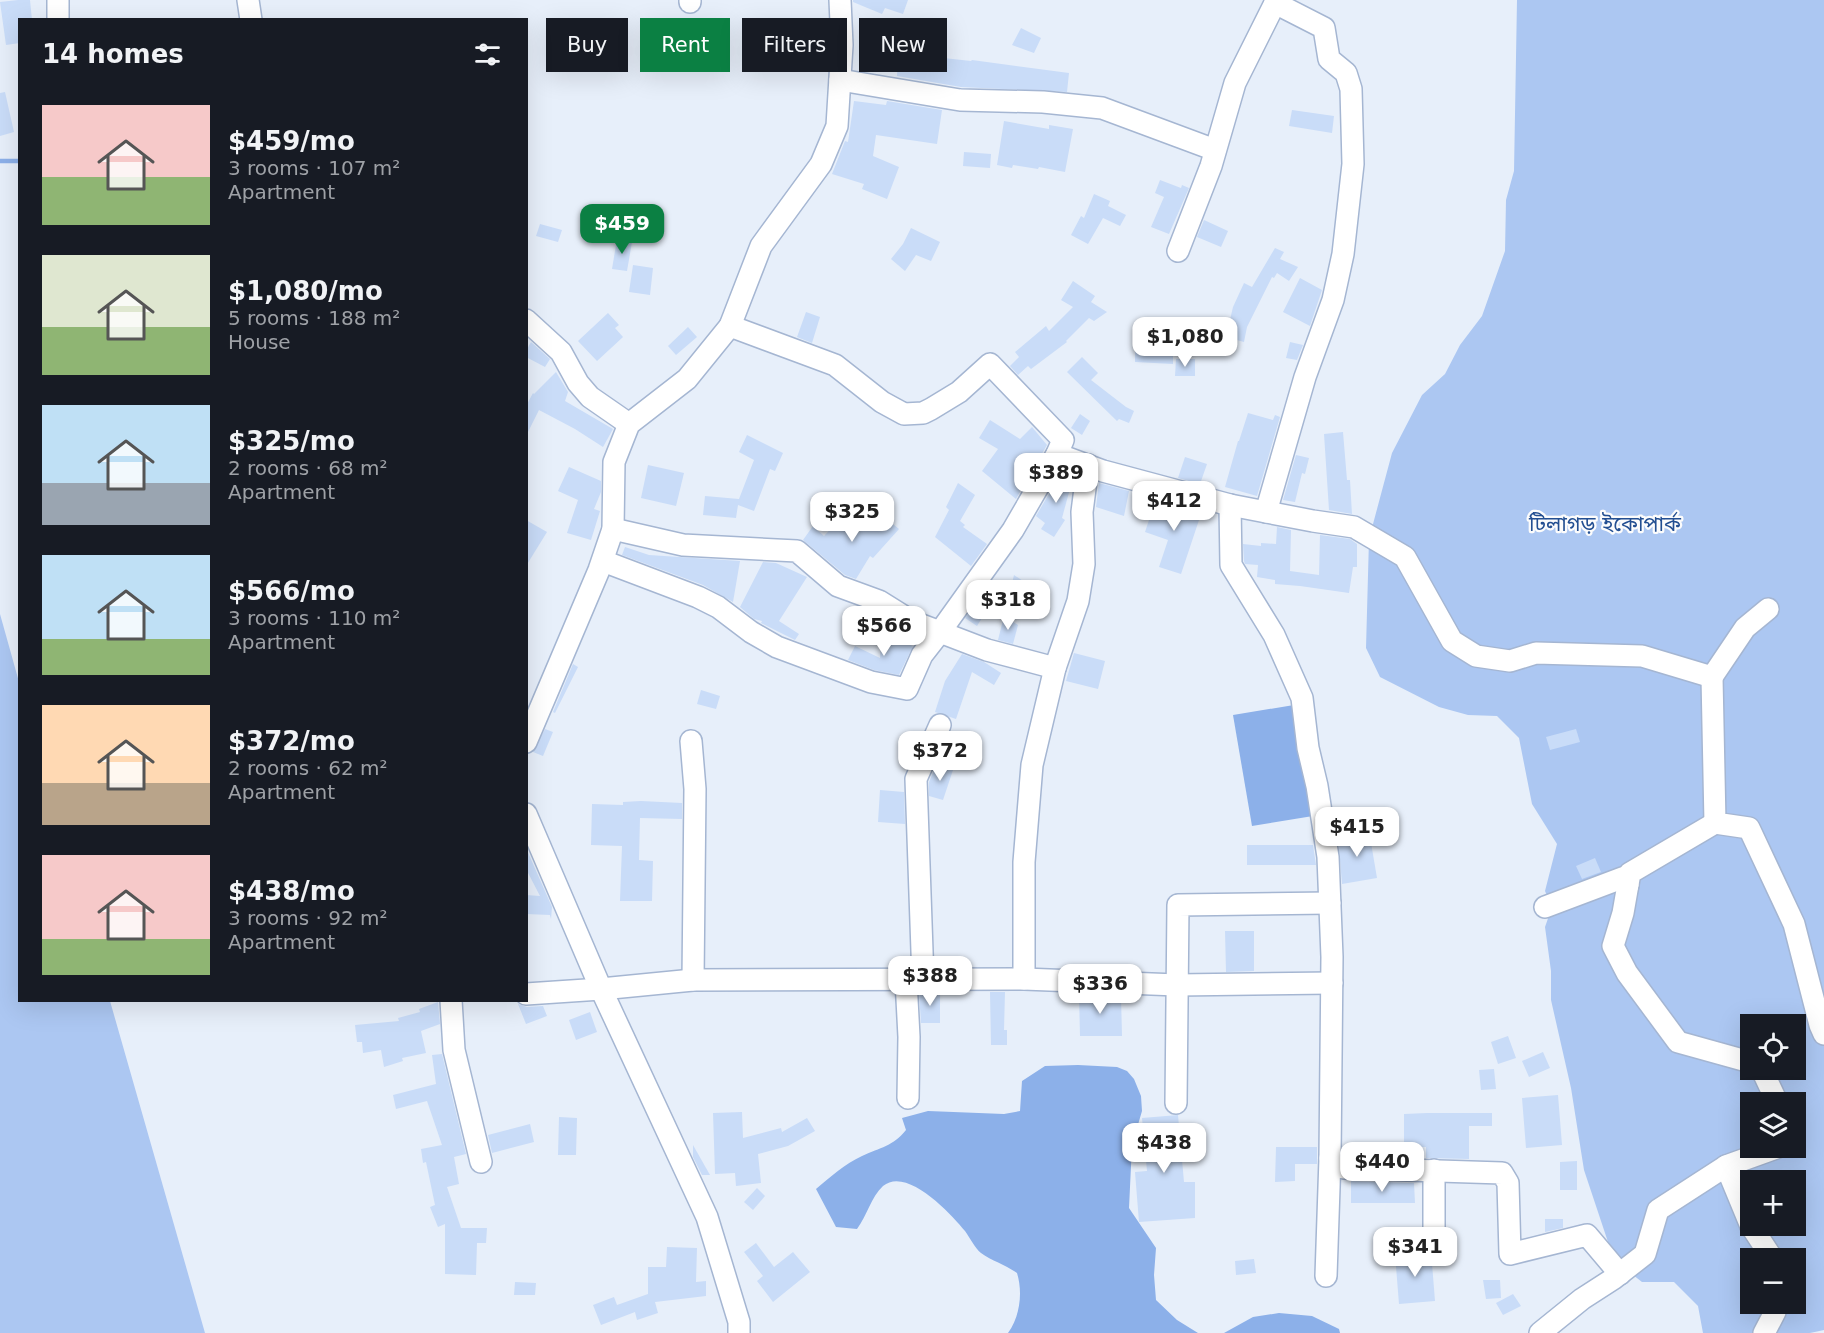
<!DOCTYPE html>
<meta charset="utf-8">
<style>
body{margin:0;font-family:"DejaVu Sans","Noto Sans Bengali",sans-serif;background:#242831;color:#f1f3f6;height:100vh;display:flex;flex-direction:column;font-size:22px;white-space:nowrap}
*{box-sizing:border-box;margin:0}
p{font-size:20px;color:#9ea1a6}
.icon{flex:none;width:33px;height:33px;fill:none;stroke:currentColor;stroke-width:2;stroke-linecap:round;stroke-linejoin:round}
.map{position:relative;flex:1;overflow:hidden}
.sheet{position:absolute;left:18px;top:18px;width:510px;height:984px;display:flex;flex-direction:column;background:#171b24;border-radius:0px;box-shadow:0 6px 24px #0002}
.sheet>*{flex:none}
.hud{position:absolute;left:546px;top:18px;width:570px;height:54px;display:flex;gap:12px}
.controls{position:absolute;left:1740px;top:1014px;display:grid;gap:12px}
.controls a{display:grid;place-items:center;width:66px;height:66px;border-radius:0px;background:#171b24;box-shadow:0 6px 24px #0002;font-size:30px}
.price{position:absolute;translate:-50% -51px;padding:0 14px;border-radius:12px;background:#fff;color:#222;font-size:20px;line-height:39px;filter:drop-shadow(0 2px 3px #0008)}
.price::after{content:'';position:absolute;left:50%;top:36px;width:18px;height:14px;margin-left:-9px;background:inherit;clip-path:polygon(0 0,100% 0,50% 100%)}
.price.active{background:#0b8043;color:#fff}
ul{padding:0;list-style:none}
li{display:flex;align-items:center;gap:18px;height:150px;padding:0 24px}
li span{display:grid;place-items:center;flex:none;width:168px;height:120px;border-radius:0px;color:#555}
li>.icon{margin-inline-start:auto}
span .icon{width:72px;height:72px;fill:#fffc;stroke-width:1}
li b{font-size:26px}
h2{display:flex;justify-content:space-between;align-items:center;height:72px;padding:0 24px;font-size:26px}
.tag{padding:0 21px;border-radius:0px;background:#171b24;box-shadow:0 6px 24px #0002;font-size:21px;line-height:54px}
.tag.active{background:#0b8043;color:#fff}
.map>svg:first-child{display:block}
</style>
<div class="map">
<svg width="1824" height="1333" viewBox="0 0 1824 1333">
<rect width="100%" height="100%" fill="#e7effa"/>
<g fill="#acc7f2" fill-rule="evenodd">
<path d="M1517,0h307v1330l-14,3h-107l-5,-27 -24,-24h-32l-28,-22 -30,-90 -13,-82 -20,-88v-29l-6,-44 7,-20 -7,-16 12,-47 -25,-40 -13,-66 -22,-22 -29,-1 -29,-8 -59,-30 -14,-29 3,-109 23,-86 30,-58 23,-21 15,-29 22,-29 23,-65 1,-51 8,-29zM1750,1024h46v46h-46zM1750,1102h46v46h-46zM1750,1180h46v46h-46zM1750,1258h46v46h-46z"/>
<polygon points="0,614 19,682 20,1000 110,1001 205,1333 0,1333"/>
</g>
<g fill="#8cb0e9">
<polygon points="1294,705 1313,816 1252,826 1233,715"/>
<path d="M1078,1065l39,2 10,4 7,8 7,17 1,15 -10,34 -3,63 27,40 -2,27 2,25 21,20 21,13h-190c12,-17 15,-40 9,-60 -11,-8 -25,-12 -36,-20 -6,-5 -11,-15 -16,-22 -14,-17 -58,-65 -82,-45 -12,11 -16,30 -26,43l-21,-2 -20,-38c14,-12 29,-25 46,-33 19,-9 30,-9 44,-26l-4,-12 26,-7 76,3 16,-3 2,-30 23,-15z"/>
<polygon points="1279,1313 1312,1316 1339,1329 1340,1333 1224,1333 1253,1317"/>
</g>
<g fill="none" stroke-linecap="round" stroke-linejoin="round">
<polyline stroke="#8cb0e9" stroke-width="4.5" points="0,161 20,161"/>
</g>
<g fill="#c9dcf8">
<polygon points="18,0 30,0 32,20 20,20 20,43 6,45 0,2"/>
<polygon points="853,0 908,0 903,14 885,8 882,14 853,2"/>
<polygon points="1021,28 1041,38 1034,53 1012,45"/>
<polygon points="898,53 971,61 972,60 1069,73 1067,92 961,87 897,76"/>
<polygon points="5,92 14,132 0,136 0,93"/>
<polygon points="854,101 886,105 887,101 942,110 937,144 876,135 873,156 899,167 887,199 862,189 864,184 832,174 845,141 848,142"/>
<polygon points="1292,110 1334,116 1332,133 1289,126"/>
<polygon points="1004,121 1049,129 1049,125 1073,129 1065,172 1039,167 1038,169 1013,165 1012,168 997,165"/>
<polygon points="964,152 991,154 990,168 963,166"/>
<polygon points="1160,180 1181,188 1182,185 1189,188 1169,234 1151,227 1164,197 1155,193"/>
<polygon points="1094,194 1110,201 1108,206 1126,215 1120,226 1103,218 1088,244 1071,235 1081,216 1084,218"/>
<polygon points="1204,220 1228,231 1221,247 1197,237"/>
<polygon points="540,224 562,230 558,242 536,236"/>
<polygon points="911,228 940,242 931,261 916,255 905,271 891,259 903,244"/>
<polygon points="617,239 632,242 627,271 612,269"/>
<polygon points="1275,248 1284,252 1280,259 1298,267 1289,281 1277,273 1274,278 1272,277 1247,327 1244,342 1226,337 1233,307 1244,283 1252,287"/>
<polygon points="633,265 653,268 650,295 629,292"/>
<polygon points="1300,278 1322,290 1310,326 1283,312"/>
<polygon points="1073,281 1095,296 1091,302 1107,312 1094,321 1089,318 1066,341 1067,342 1031,369 1028,366 1018,375 1010,366 1019,357 1015,352 1046,326 1049,331 1073,307 1061,300"/>
<polygon points="806,312 820,317 812,343 797,337"/>
<polygon points="608,313 619,325 615,328 623,337 597,361 578,341"/>
<polygon points="688,327 697,337 676,355 668,346"/>
<polygon points="531,342 550,359 545,367 526,357 526,351"/>
<polygon points="1290,342 1303,345 1297,360 1286,358"/>
<polygon points="1135,345 1173,347 1173,364 1135,362"/>
<polygon points="1082,357 1098,373 1091,380 1126,407 1134,411 1129,423 1119,419 1117,421 1067,372"/>
<polygon points="1176,359 1195,359 1195,376 1175,376"/>
<polygon points="556,372 568,392 565,401 613,429 603,447 575,429 539,410 526,436 526,406 533,393 534,394"/>
<polygon points="1248,413 1273,420 1275,415 1280,417 1257,496 1225,487 1238,441 1239,441"/>
<polygon points="1080,414 1090,421 1082,435 1071,428"/>
<polygon points="990,420 1020,439 1032,427 1047,445 1016,499 982,471 998,449 979,438"/>
<polygon points="1343,432 1347,480 1350,480 1352,514 1329,510 1324,434"/>
<polygon points="747,435 783,453 775,471 770,469 754,511 738,505 736,518 703,515 705,496 739,499 754,460 739,452"/>
<polygon points="1296,455 1309,458 1305,474 1302,473 1295,502 1283,500"/>
<polygon points="1185,457 1207,464 1200,484 1178,478"/>
<polygon points="648,465 684,473 676,506 641,498"/>
<polygon points="569,467 601,481 601,492 594,509 600,511 591,540 567,533 578,500 558,491"/>
<polygon points="1063,470 1074,474 1062,518 1065,520 1054,537 1041,529 1045,523 1036,516"/>
<polygon points="958,483 975,495 960,521 965,525 963,527 987,544 971,566 935,537 949,510 946,507"/>
<polygon points="1099,483 1129,491 1124,516 1096,507"/>
<polygon points="1155,502 1169,506 1170,502 1202,511 1181,574 1159,567 1168,540 1145,532"/>
<polygon points="877,511 899,529 873,558 870,556 856,579 845,575 803,540 813,526 824,536 842,517 859,532"/>
<polygon points="526,520 547,532 526,566"/>
<polygon points="1277,527 1291,530 1290,571 1319,575 1320,535 1350,539 1357,544 1357,567 1353,567 1349,593 1300,586 1275,584 1275,580 1257,577 1258,565 1245,564 1244,561 1243,544 1261,546 1261,543 1276,544"/>
<polygon points="625,547 649,555 740,561 733,602 703,585 622,555"/>
<polygon points="763,562 776,563 807,577 779,621 799,634 795,640 761,623 762,621 754,619 740,607"/>
<polygon points="1014,575 1029,585 1018,602 1009,595"/>
<polygon points="979,600 989,607 977,626 965,618"/>
<polygon points="1004,616 1018,625 1013,644 998,640"/>
<polygon points="881,641 901,642 913,646 899,675 874,670 848,660 855,646 880,658"/>
<polygon points="1074,653 1105,661 1098,689 1066,681"/>
<polygon points="962,654 984,662 1001,673 994,685 972,672 956,719 935,712 945,681"/>
<polygon points="573,664 578,667 555,713 553,712"/>
<polygon points="701,690 720,696 716,709 697,704"/>
<polygon points="545,729 553,732 543,756 533,752"/>
<polygon points="1576,729 1580,742 1550,750 1546,737"/>
<polygon points="936,765 953,770 943,800 929,796 929,782"/>
<polygon points="880,790 904,792 905,824 878,822"/>
<polygon points="641,801 682,803 682,819 640,818 639,860 653,861 652,901 620,901 622,846 591,845 592,804 623,805 623,802"/>
<polygon points="1369,831 1377,878 1342,884 1338,836"/>
<polygon points="1247,845 1313,845 1316,865 1247,865"/>
<polygon points="526,848 552,907 551,919 550,915 526,914 526,895 540,896 526,869"/>
<polygon points="1595,858 1601,872 1582,879 1576,866"/>
<polygon points="1225,931 1254,931 1254,971 1226,972"/>
<polygon points="919,992 940,992 940,1023 921,1023"/>
<polygon points="990,992 1005,992 1004,1030 1007,1030 1007,1045 991,1045"/>
<polygon points="1079,994 1121,996 1122,1036 1080,1036"/>
<polygon points="438,1002 440,1024 421,1031 426,1053 402,1058 403,1061 384,1067 381,1050 363,1053 362,1042 357,1042 355,1025 399,1021 398,1018 420,1012 419,1009"/>
<polygon points="518,1004 527,1007 543,1006 547,1016 526,1024"/>
<polygon points="590,1012 597,1032 576,1040 569,1020"/>
<polygon points="1508,1036 1516,1058 1498,1064 1491,1042"/>
<polygon points="1543,1052 1550,1068 1529,1077 1522,1061"/>
<polygon points="442,1054 466,1154 454,1157 459,1184 447,1187 461,1228 487,1228 486,1243 477,1243 476,1275 445,1274 445,1224 438,1227 430,1207 435,1205 426,1162 423,1163 421,1149 442,1145 427,1101 396,1109 393,1095 436,1084 432,1055"/>
<polygon points="1494,1069 1496,1089 1481,1090 1479,1070"/>
<polygon points="1558,1095 1562,1145 1526,1148 1522,1098"/>
<polygon points="742,1112 743,1138 781,1128 782,1132 807,1118 815,1131 788,1146 758,1154 761,1183 736,1186 735,1173 715,1174 713,1113"/>
<polygon points="1427,1113 1492,1113 1492,1126 1469,1126 1469,1159 1426,1158 1426,1147 1404,1148 1404,1114"/>
<polygon points="1178,1115 1184,1182 1195,1182 1195,1218 1139,1222 1135,1172 1147,1171 1142,1118"/>
<polygon points="559,1117 577,1118 576,1155 558,1155"/>
<polygon points="530,1124 534,1142 492,1153 488,1135"/>
<polygon points="693,1145 710,1175 702,1175 693,1157"/>
<polygon points="1276,1147 1317,1147 1317,1164 1295,1164 1295,1181 1275,1182"/>
<polygon points="1577,1161 1577,1190 1560,1190 1560,1162"/>
<polygon points="1351,1181 1414,1183 1415,1203 1351,1203"/>
<polygon points="757,1188 765,1196 753,1210 744,1202"/>
<polygon points="1545,1219 1563,1219 1563,1228 1545,1232"/>
<polygon points="756,1243 774,1267 793,1252 810,1272 773,1302 757,1281 763,1276 744,1252"/>
<polygon points="667,1247 697,1248 696,1282 706,1281 706,1296 655,1302 658,1313 637,1320 635,1312 601,1325 593,1305 614,1297 617,1305 648,1294 648,1267 666,1267"/>
<polygon points="1431,1251 1435,1301 1399,1304 1395,1254"/>
<polygon points="1254,1259 1256,1273 1236,1275 1235,1261"/>
<polygon points="1483,1280 1500,1280 1501,1298 1486,1299"/>
<polygon points="515,1282 536,1283 535,1295 514,1295"/>
<polygon points="1513,1294 1521,1306 1503,1315 1496,1303"/>
</g>
<g fill="none" stroke-linecap="round" stroke-linejoin="round">
<defs>
<g id="minor">
<polyline points="58,0 58,20"/>
<polyline points="248,0 251,20"/>
<polyline points="690,2 690,0"/>
<polyline points="840,80 960,100 1043,102 1102,108 1215,150"/>
<polyline points="1178,251 1211,166 1235,83 1275,3"/>
<polyline points="526,320 561,352 578,383 590,397 629,424"/>
<polyline points="730,326 835,365 882,402 904,414 923,413 931,409 959,392 990,364 1063,440 1057,454"/>
<polyline points="1230,505 1231,565 1274,635 1302,698 1308,748 1317,786 1328,857 1332,957 1330,1158 1333,1166 1344,1168 1502,1173 1508,1183 1510,1254 1587,1235 1620,1274"/>
<polyline points="1266,512 1305,377 1333,300 1343,254 1353,164 1351,89 1346,73 1329,59 1324,28 1275,3 1276,0"/>
<polyline points="613,529 683,545 797,551 838,586 879,601 911,621 940,632 1013,530 1057,454 1103,471 1230,505 1313,521 1354,527 1405,557 1452,641 1476,656 1510,661 1536,653 1642,656 1712,677 1745,628 1768,609"/>
<polyline points="603,561 698,597 718,607 751,632 777,647 871,682 907,689 922,655 940,632 987,650 1055,668"/>
<polyline points="1712,677 1715,823 1749,828 1794,924 1820,1025 1824,1034"/>
<polyline points="691,741 695,789 693,980"/>
<polyline points="526,742 599,570 613,529 614,462 629,424 687,379 730,326 761,246 821,164 837,126 842,45 840,0"/>
<polyline points="526,814 601,989 707,1217 739,1322 739,1333"/>
<polyline points="1715,823 1630,873 1623,913 1613,946 1627,973 1678,1042 1750,1062"/>
<polyline points="1545,907 1622,878 1628,885"/>
<polyline points="1024,979 1024,862 1032,765 1055,668 1078,601 1084,564 1082,512 1088,465"/>
<polyline points="906,980 909,1037 908,1098"/>
<polyline points="923,980 916,779 940,725"/>
<polyline points="526,994 601,989 693,980 1024,979 1177,985 1332,983"/>
<polyline points="451,1000 454,1050 481,1162"/>
<polyline points="1762,1070 1777,1102"/>
<polyline points="1176,1103 1178,905 1330,903"/>
<polyline points="1726,1166 1776,1148"/>
<polyline points="1751,1226 1772,1258"/>
<polyline points="1434,1238 1434,1170"/>
<polyline points="1326,1276 1330,1158"/>
<polyline points="1540,1333 1582,1299 1613,1279 1645,1254 1658,1210 1726,1166 1750,1224"/>
<polyline points="1764,1333 1775,1312 1776,1304"/>
</g>
</defs>
<use href="#minor" stroke="#a5b6d2" stroke-width="24"/>
<use href="#minor" stroke="#fff" stroke-width="21"/>
</g>
<g text-anchor="middle" dominant-baseline="central" stroke-width="4.5" stroke-linejoin="round" paint-order="stroke">
<g font-size="21" fill="#234f92" stroke="#fcfcfc">
<text x="1605" y="524">টিলাগড় ইকোপার্ক</text>
</g>
</g>
</svg>
<div class="controls">
<a><svg class="icon" aria-label="locate" viewBox="0 0 24 24"><circle cx="12" cy="12" r="6"/><path d="M12 2v4M12 18v4M2 12h4M18 12h4"/></svg></a>
<a><svg class="icon" aria-label="layers" viewBox="0 0 24 24"><path d="M12 4l9 5-9 5-9-5zM3 14l9 5 9-5"/></svg></a>
<a>+</a>
<a>−</a>
</div>
<b class="price active" style="left:622px;top:255px">$459</b>
<b class="price" style="left:1185px;top:368px">$1,080</b>
<b class="price" style="left:1056px;top:504px">$389</b>
<b class="price" style="left:1174px;top:532px">$412</b>
<b class="price" style="left:852px;top:543px">$325</b>
<b class="price" style="left:1008px;top:631px">$318</b>
<b class="price" style="left:884px;top:657px">$566</b>
<b class="price" style="left:940px;top:782px">$372</b>
<b class="price" style="left:1357px;top:858px">$415</b>
<b class="price" style="left:930px;top:1007px">$388</b>
<b class="price" style="left:1100px;top:1015px">$336</b>
<b class="price" style="left:1164px;top:1174px">$438</b>
<b class="price" style="left:1382px;top:1193px">$440</b>
<b class="price" style="left:1415px;top:1278px">$341</b>
<div class="hud">
<a class="tag">Buy</a>
<a class="tag active">Rent</a>
<a class="tag">Filters</a>
<a class="tag">New</a>
</div>
<section class="sheet">
<h2>14 homes<svg class="icon" aria-label="filters" viewBox="0 0 24 24"><path d="M4 7h16M4 17h16"/><circle cx="9" cy="7" r="2"/><circle cx="15" cy="17" r="2"/></svg></h2>
<ul>
<li><span style="background:linear-gradient(#f6c9c9 60%,#8fb573 0)"><svg class="icon" aria-label="home" viewBox="0 0 24 24"><path d="M3 11l9-7 9 7M6 9v11h12V9"/></svg></span><div><b>$459/mo</b><p>3 rooms · 107 m²</p><p>Apartment</p></div></li>
<li><span style="background:linear-gradient(#dfe7d0 60%,#8fb573 0)"><svg class="icon" aria-label="home" viewBox="0 0 24 24"><path d="M3 11l9-7 9 7M6 9v11h12V9"/></svg></span><div><b>$1,080/mo</b><p>5 rooms · 188 m²</p><p>House</p></div></li>
<li><span style="background:linear-gradient(#bfe0f5 65%,#9aa5b1 0)"><svg class="icon" aria-label="home" viewBox="0 0 24 24"><path d="M3 11l9-7 9 7M6 9v11h12V9"/></svg></span><div><b>$325/mo</b><p>2 rooms · 68 m²</p><p>Apartment</p></div></li>
<li><span style="background:linear-gradient(#bfe0f5 70%,#8fb573 0)"><svg class="icon" aria-label="home" viewBox="0 0 24 24"><path d="M3 11l9-7 9 7M6 9v11h12V9"/></svg></span><div><b>$566/mo</b><p>3 rooms · 110 m²</p><p>Apartment</p></div></li>
<li><span style="background:linear-gradient(#ffd9b3 65%,#b9a48a 0)"><svg class="icon" aria-label="home" viewBox="0 0 24 24"><path d="M3 11l9-7 9 7M6 9v11h12V9"/></svg></span><div><b>$372/mo</b><p>2 rooms · 62 m²</p><p>Apartment</p></div></li>
<li><span style="background:linear-gradient(#f6c9c9 70%,#8fb573 0)"><svg class="icon" aria-label="home" viewBox="0 0 24 24"><path d="M3 11l9-7 9 7M6 9v11h12V9"/></svg></span><div><b>$438/mo</b><p>3 rooms · 92 m²</p><p>Apartment</p></div></li>
</ul>
</section>
</div>
